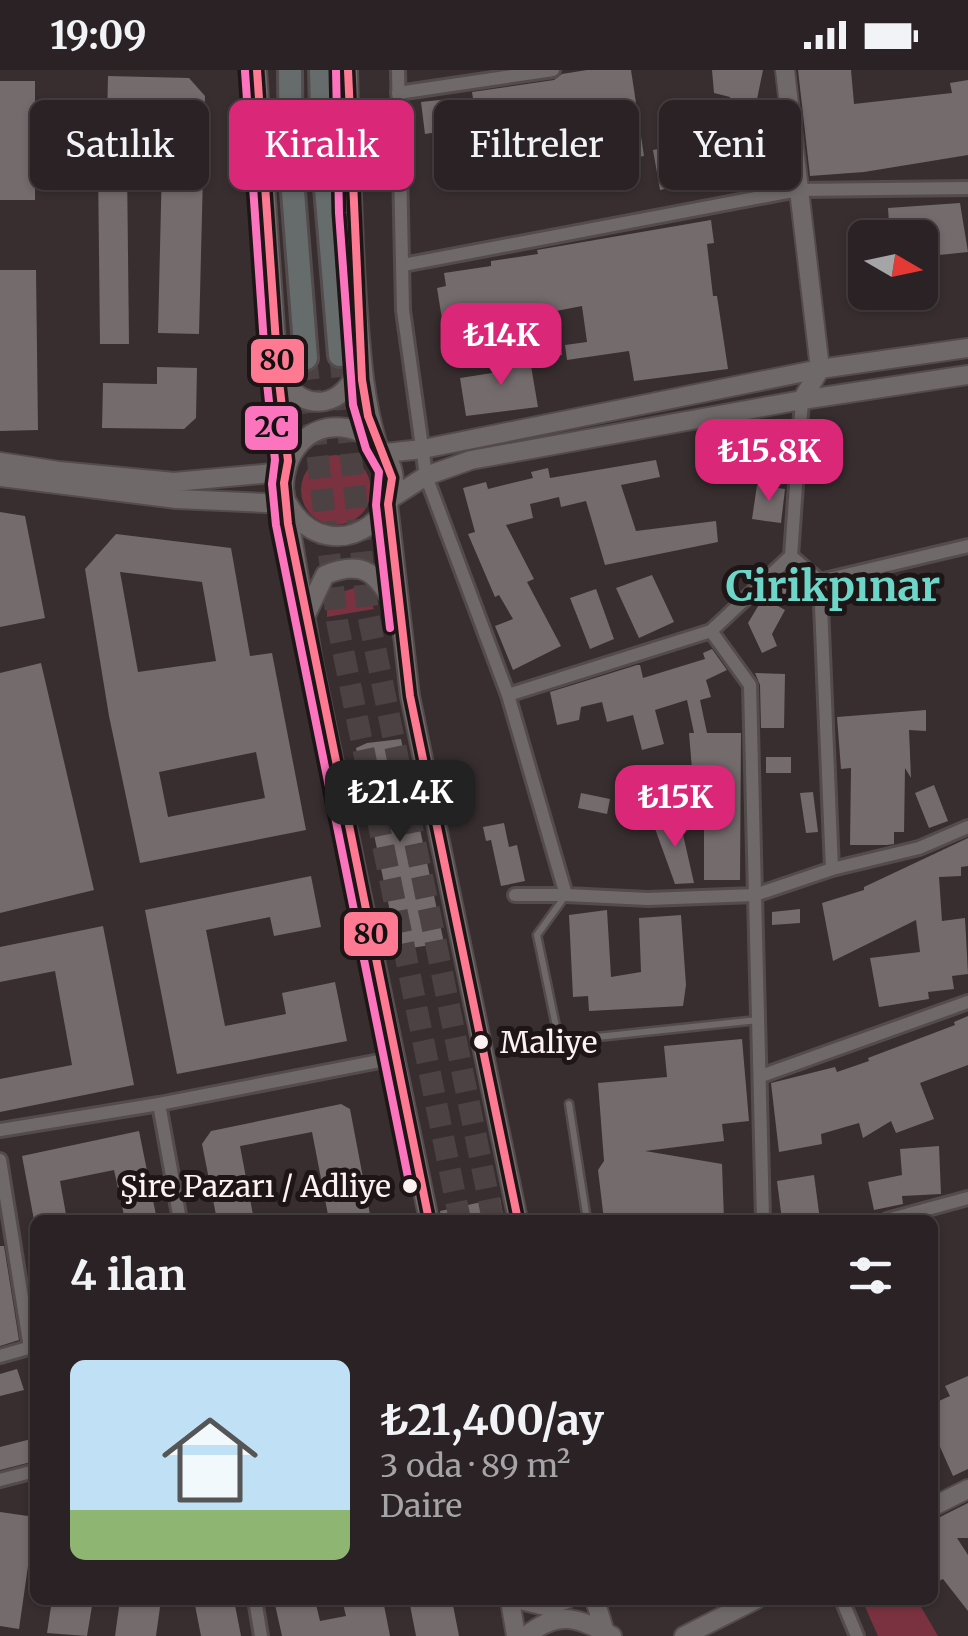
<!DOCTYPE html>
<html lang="tr">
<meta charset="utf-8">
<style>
body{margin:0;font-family:Merriweather,serif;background:#362f31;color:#f1f3f6;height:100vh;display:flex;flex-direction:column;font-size:38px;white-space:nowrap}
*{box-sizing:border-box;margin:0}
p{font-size:32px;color:#a5a4a6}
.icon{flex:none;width:55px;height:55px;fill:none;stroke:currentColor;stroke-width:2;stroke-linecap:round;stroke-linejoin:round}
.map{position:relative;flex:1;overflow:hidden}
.sheet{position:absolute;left:30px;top:1145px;width:908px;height:390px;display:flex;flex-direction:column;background:#2a2224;border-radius:15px;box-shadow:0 2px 8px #0004,0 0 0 2px #463f41}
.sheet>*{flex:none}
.hud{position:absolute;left:30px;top:30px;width:910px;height:90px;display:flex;gap:20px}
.needle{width:65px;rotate:99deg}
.fabs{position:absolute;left:848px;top:150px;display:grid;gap:20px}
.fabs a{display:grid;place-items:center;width:90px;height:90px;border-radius:15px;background:#2a2224;box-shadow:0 2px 8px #0004,0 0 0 2px #463f41;font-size:50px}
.price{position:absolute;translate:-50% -85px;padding:0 22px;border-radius:20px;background:#db2777;color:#fff;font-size:32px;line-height:65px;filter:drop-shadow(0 2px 5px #0008)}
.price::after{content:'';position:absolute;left:50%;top:60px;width:30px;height:22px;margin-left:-15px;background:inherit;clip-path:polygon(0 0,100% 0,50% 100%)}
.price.on{background:#222;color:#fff}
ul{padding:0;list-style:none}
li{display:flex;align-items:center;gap:30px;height:250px;padding:0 40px}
li span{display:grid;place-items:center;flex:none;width:280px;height:200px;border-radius:15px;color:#555}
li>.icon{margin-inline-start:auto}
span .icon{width:120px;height:120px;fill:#fffc;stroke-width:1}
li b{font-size:42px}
h2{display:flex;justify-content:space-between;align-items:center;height:120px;padding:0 40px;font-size:42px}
.chip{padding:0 35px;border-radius:15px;background:#2a2224;box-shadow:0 2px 8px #0004,0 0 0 2px #463f41;font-size:35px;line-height:90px}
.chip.on{background:#db2777;color:#fff}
.status{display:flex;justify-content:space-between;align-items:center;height:70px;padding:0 50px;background:#2a2224;direction:ltr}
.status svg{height:28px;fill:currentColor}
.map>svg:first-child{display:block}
</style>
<div class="status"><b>19:09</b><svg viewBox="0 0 49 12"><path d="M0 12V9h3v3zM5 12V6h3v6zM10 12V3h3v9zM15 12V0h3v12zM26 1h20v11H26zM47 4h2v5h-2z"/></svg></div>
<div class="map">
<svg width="968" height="1566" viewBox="0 0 968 1566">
<rect width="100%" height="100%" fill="#382e30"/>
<g fill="#7a3240">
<circle cx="336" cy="420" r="35"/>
<polygon points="354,518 368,525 374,539 327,547 327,539 333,525"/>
<polygon points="862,1530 917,1530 938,1566 878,1566"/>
</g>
<g fill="#746b6d" fill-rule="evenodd">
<polygon points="587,0 631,0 644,86 623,90 619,62 610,49 607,29 561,38 476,49 472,22 554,10 562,4"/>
<polygon points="712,0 763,0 756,34 776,32 780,67 771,67 773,96 747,97 745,109 727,110 725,81 729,81 727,39 730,27 714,23"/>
<polygon points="798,0 851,0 854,34 952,23 950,13 968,10 968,85 864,102 810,106"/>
<polygon points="108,6 189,8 205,26 199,264 158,263 163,51 107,50"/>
<rect x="0" y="11" width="35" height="119"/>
<polygon points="449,29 452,60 425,64 421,32"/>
<polygon points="684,74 692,114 660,120 653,80"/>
<polygon points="98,93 127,93 129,274 100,274"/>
<polygon points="960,133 968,182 920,187 920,168 890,168 888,138"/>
<polygon points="711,150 714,173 707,174 713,226 717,226 728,299 634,311 629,281 567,290 565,275 587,272 582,236 556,241 562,285 546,288 540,245 500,251 501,259 486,261 483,243 442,249 437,218 446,216 444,203 491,196 491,191 538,184 537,180"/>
<polygon points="0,200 36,200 38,360 0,361"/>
<polygon points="529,284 538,337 466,346 460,308 492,303 491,298 506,295 505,288"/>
<polygon points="157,297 197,298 196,348 184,359 102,358 103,313 157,314"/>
<polygon points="656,390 660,407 621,415 636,461 716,451 718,472 605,495 586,431 561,437 559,427 530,434 533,448 506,455 534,509 527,512 561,576 513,600 495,556 513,549 499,525 495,527 468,464 475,462 463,418 486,412 488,419 533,408 531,402 548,398 550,408"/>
<polygon points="757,415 785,419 781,453 752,449"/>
<polygon points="0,442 25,446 45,548 0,557"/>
<path d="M116,464l115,14 19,108 22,-3 34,177 -166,33 -31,-147 -24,-147zM120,502l82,10 14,79 -78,11zM256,682l9,46 -97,19 -9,-45z"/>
<polygon points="652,505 674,552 639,568 616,518"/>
<polygon points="779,511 789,517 778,536 785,540 772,564 777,576 762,583 748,553 766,523"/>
<polygon points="596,519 614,569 590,579 570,528"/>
<polygon points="712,579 727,600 706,610 711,627 700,630 707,663 741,663 740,810 704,810 704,739 714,739 714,698 692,699 689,663 694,663 687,630 655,640 664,674 642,680 633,645 607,652 602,632 581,637 579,650 557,655 550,622 637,595 640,595 643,608 705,589 703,583"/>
<polygon points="41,593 94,820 0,843 0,603"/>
<polygon points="755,603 785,604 784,658 761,658 760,615"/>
<polygon points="926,640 926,661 909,660 911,708 905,698 904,762 894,762 894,774 887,775 850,775 851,698 841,699 837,647"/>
<polygon points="401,669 444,873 398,880 356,678 367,673"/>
<rect x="766" y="687" width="25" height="16"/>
<polygon points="934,715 948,751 929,758 915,723"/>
<polygon points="813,722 818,762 806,763 800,723"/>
<polygon points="581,723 610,729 607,744 578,738"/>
<polygon points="679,747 694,813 675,814 653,753"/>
<polygon points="504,753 509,777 517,775 525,811 501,816 491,770 486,771 483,757"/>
<polygon points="968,768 968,796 961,797 961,806 939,807 942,851 965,848 968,904 952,906 954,919 928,922 929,929 879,937 870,888 920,882 916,850 833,891 822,833 864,820 864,817"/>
<polygon points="311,806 321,857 274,866 270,847 206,860 225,956 286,944 282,923 335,912 347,971 177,1004 145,840"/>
<polygon points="800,839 800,853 772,855 772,842"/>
<polygon points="607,840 611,907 641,902 639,848 681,845 686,915 683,936 589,941 588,926 573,927 569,845"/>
<polygon points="103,856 134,1015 0,1042 0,1009 72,995 55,901 0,912 0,877"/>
<polygon points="968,946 968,995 920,1013 934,1049 896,1063 891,1051 863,1068 859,1053 821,1064 822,1074 779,1082 771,1013 835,997 837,1002 869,991 868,988 955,955 954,952"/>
<polygon points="742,969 749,1051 722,1054 724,1071 645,1081 722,1094 724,1150 604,1150 598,1100 604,1091 598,1013 667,1007 664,976"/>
<polygon points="341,1034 350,1039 371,1150 329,1150 312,1062 240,1076 254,1150 217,1150 202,1074 211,1061"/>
<polygon points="139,1061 157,1150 125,1150 114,1100 60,1111 67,1150 34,1150 22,1086"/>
<polygon points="939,1076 941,1124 902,1126 903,1134 874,1140 868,1112 902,1105 900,1079"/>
<polygon points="814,1105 820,1150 782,1150 777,1111"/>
<polygon points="500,1128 504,1150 441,1150 440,1141"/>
<polygon points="0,1176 4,1176 19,1270 0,1276"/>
<polygon points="17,1299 24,1320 0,1326 0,1304"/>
<polygon points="968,1306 968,1399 953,1406 932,1359 932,1334 950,1326 945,1316"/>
<polygon points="35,1368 35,1391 0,1400 0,1377"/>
<polygon points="968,1433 968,1468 957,1468 968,1485 968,1541 943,1509 932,1514 932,1451"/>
<polygon points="0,1442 35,1447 19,1559 0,1556"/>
<polygon points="52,1530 93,1530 87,1566 47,1563"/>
<polygon points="120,1530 161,1530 156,1566 115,1566"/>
<polygon points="194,1530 234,1530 241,1566 201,1566"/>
<polygon points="274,1530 315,1530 320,1551 346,1546 342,1530 383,1530 390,1566 282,1566"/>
<polygon points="409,1530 452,1530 459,1566 416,1566"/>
</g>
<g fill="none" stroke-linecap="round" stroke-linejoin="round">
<g stroke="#4c4243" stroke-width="22" stroke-dasharray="22 11" stroke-linecap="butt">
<polyline points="340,285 368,544 493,1150"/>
<polyline points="306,288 337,551 460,1150"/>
</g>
<defs>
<g id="lane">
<polyline points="566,825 537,865 559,971 758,950"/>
<polyline points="569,1034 587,1150"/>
</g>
<g id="street">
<polyline points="398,0 403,240 426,406 508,625 566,825 648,829 755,825 750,615 711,561"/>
<polyline points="398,23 553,0"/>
<polyline points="403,195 798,120 968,118"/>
<polyline points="791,486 820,511"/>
<polyline points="508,625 711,561 791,486 802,330"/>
<polyline points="832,799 919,778 968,757"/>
<polyline points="515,825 566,825"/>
<polyline points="761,1006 968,932"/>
<polyline points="159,1034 180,1150"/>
<polyline points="0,1060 159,1034 395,988"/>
<polyline points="0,1090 30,1278"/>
<polyline points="763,1150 755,825 832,799 820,511 968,476"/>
<polyline points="887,1150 968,1128"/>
<polyline points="0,1286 35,1276"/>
<polyline points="0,1410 35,1401"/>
<polyline points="255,1530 261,1566"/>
<polyline points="842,1530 857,1566"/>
</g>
<g id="secondary">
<polyline points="257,0 278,302 288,391"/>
<path d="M348,0c2,77 4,153 9,230 4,49 6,96 20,143"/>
<polyline points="785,0 820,299 802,330"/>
<path d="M281,307c24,39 66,30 78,-13"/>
<polyline points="385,383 423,379 820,299 968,278"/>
<polyline points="0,392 59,401 174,412 284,402"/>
<polyline points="0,407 177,429 288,434"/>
<polyline points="390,429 426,406 471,390 802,330 968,305"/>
<path d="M288,434c44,77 143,-1 91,-57 -9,-10 -19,-17 -33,-19 -39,-6 -62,26 -62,61l29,173 116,558"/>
<polyline points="388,434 410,626 518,1150"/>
<path d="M305,547l20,-42c41,-17 51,0 72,33"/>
<polyline points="932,1437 968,1419"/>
<polyline points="510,1530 516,1566"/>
<polyline points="520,1530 545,1536 565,1530"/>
<polyline points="595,1530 606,1566"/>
<path d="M526,1566c33,-27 52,-18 86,0"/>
<polyline points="684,1566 755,1530"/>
</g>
<g id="highway">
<polyline points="290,0 291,96 306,288"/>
<polyline points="321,0 323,82 340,285"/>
</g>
</defs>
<use href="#lane" stroke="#544b4c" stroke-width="11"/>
<use href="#street" stroke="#544b4c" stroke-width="18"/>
<use href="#secondary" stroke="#544b4c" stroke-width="22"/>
<use href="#highway" stroke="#544b4c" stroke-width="28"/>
<use href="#lane" stroke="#70696a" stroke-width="6"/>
<use href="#street" stroke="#70696a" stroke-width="12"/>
<use href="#secondary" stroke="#70696a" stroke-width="18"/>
<use href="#highway" stroke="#666c6c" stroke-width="22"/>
<defs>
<g id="bus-1">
<polyline points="257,0 278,302 288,391 284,413 288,454 429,1150"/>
<polyline points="348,0 362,310 368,346 392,408 388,434 410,626 518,1150"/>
</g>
<g id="bus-2">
<polyline points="336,0 339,143 353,335 366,379 379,402 376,435 390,558"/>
<polyline points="245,1 266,303 275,390 272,414 276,455 410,1117"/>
</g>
</defs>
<use href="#bus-1" stroke="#1d1516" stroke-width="15"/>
<use href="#bus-2" stroke="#1d1516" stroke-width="15"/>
<use href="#bus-1" stroke="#fe7a93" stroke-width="8"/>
<use href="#bus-2" stroke="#fc73be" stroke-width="8"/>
</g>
<g fill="#fef1f2" stroke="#1d1516" stroke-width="4">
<circle cx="481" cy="972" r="9"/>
<circle cx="410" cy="1116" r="9"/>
</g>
<g text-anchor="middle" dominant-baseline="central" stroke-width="10" stroke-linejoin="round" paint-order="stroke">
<g font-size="30" fill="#fef1f2" stroke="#1d1516" text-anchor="start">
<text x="500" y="972">Maliye</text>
<text x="391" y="1116" text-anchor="end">Şire Pazarı / Adliye</text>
</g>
<g font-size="42" font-weight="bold" fill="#6dd6c8" stroke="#1d1516">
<text x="833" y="516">Cirikpınar</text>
</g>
</g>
<g stroke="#1d1516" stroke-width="4">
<rect x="249" y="267" width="57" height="48" rx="10" fill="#fe7a93"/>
<rect x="243" y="334" width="57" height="48" rx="10" fill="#fc73be"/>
<rect x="342" y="840" width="58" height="48" rx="10" fill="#fe7a93"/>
</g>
<g font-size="28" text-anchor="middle" font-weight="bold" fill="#111">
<text x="277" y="300">80</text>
<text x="272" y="367">2C</text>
<text x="371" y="874">80</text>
</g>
</svg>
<div class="fabs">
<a><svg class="needle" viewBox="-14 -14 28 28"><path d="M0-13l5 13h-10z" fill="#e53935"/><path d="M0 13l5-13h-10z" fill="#a5a4a6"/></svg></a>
</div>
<b class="price" style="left:501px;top:318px">₺14K</b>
<b class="price" style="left:769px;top:434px">₺15.8K</b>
<b class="price on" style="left:400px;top:775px">₺21.4K</b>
<b class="price" style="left:675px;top:780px">₺15K</b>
<div class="hud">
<a class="chip">Satılık</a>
<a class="chip on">Kiralık</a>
<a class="chip">Filtreler</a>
<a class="chip">Yeni</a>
</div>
<section class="sheet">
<h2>4 ilan<svg class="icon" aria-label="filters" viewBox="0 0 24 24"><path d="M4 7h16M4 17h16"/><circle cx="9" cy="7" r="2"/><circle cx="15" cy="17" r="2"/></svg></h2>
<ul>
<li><span style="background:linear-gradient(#bfe0f5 75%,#8fb573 0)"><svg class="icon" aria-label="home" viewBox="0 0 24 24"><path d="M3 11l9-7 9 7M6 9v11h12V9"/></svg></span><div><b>₺21,400/ay</b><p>3 oda · 89 m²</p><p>Daire</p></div></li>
</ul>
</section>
</div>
